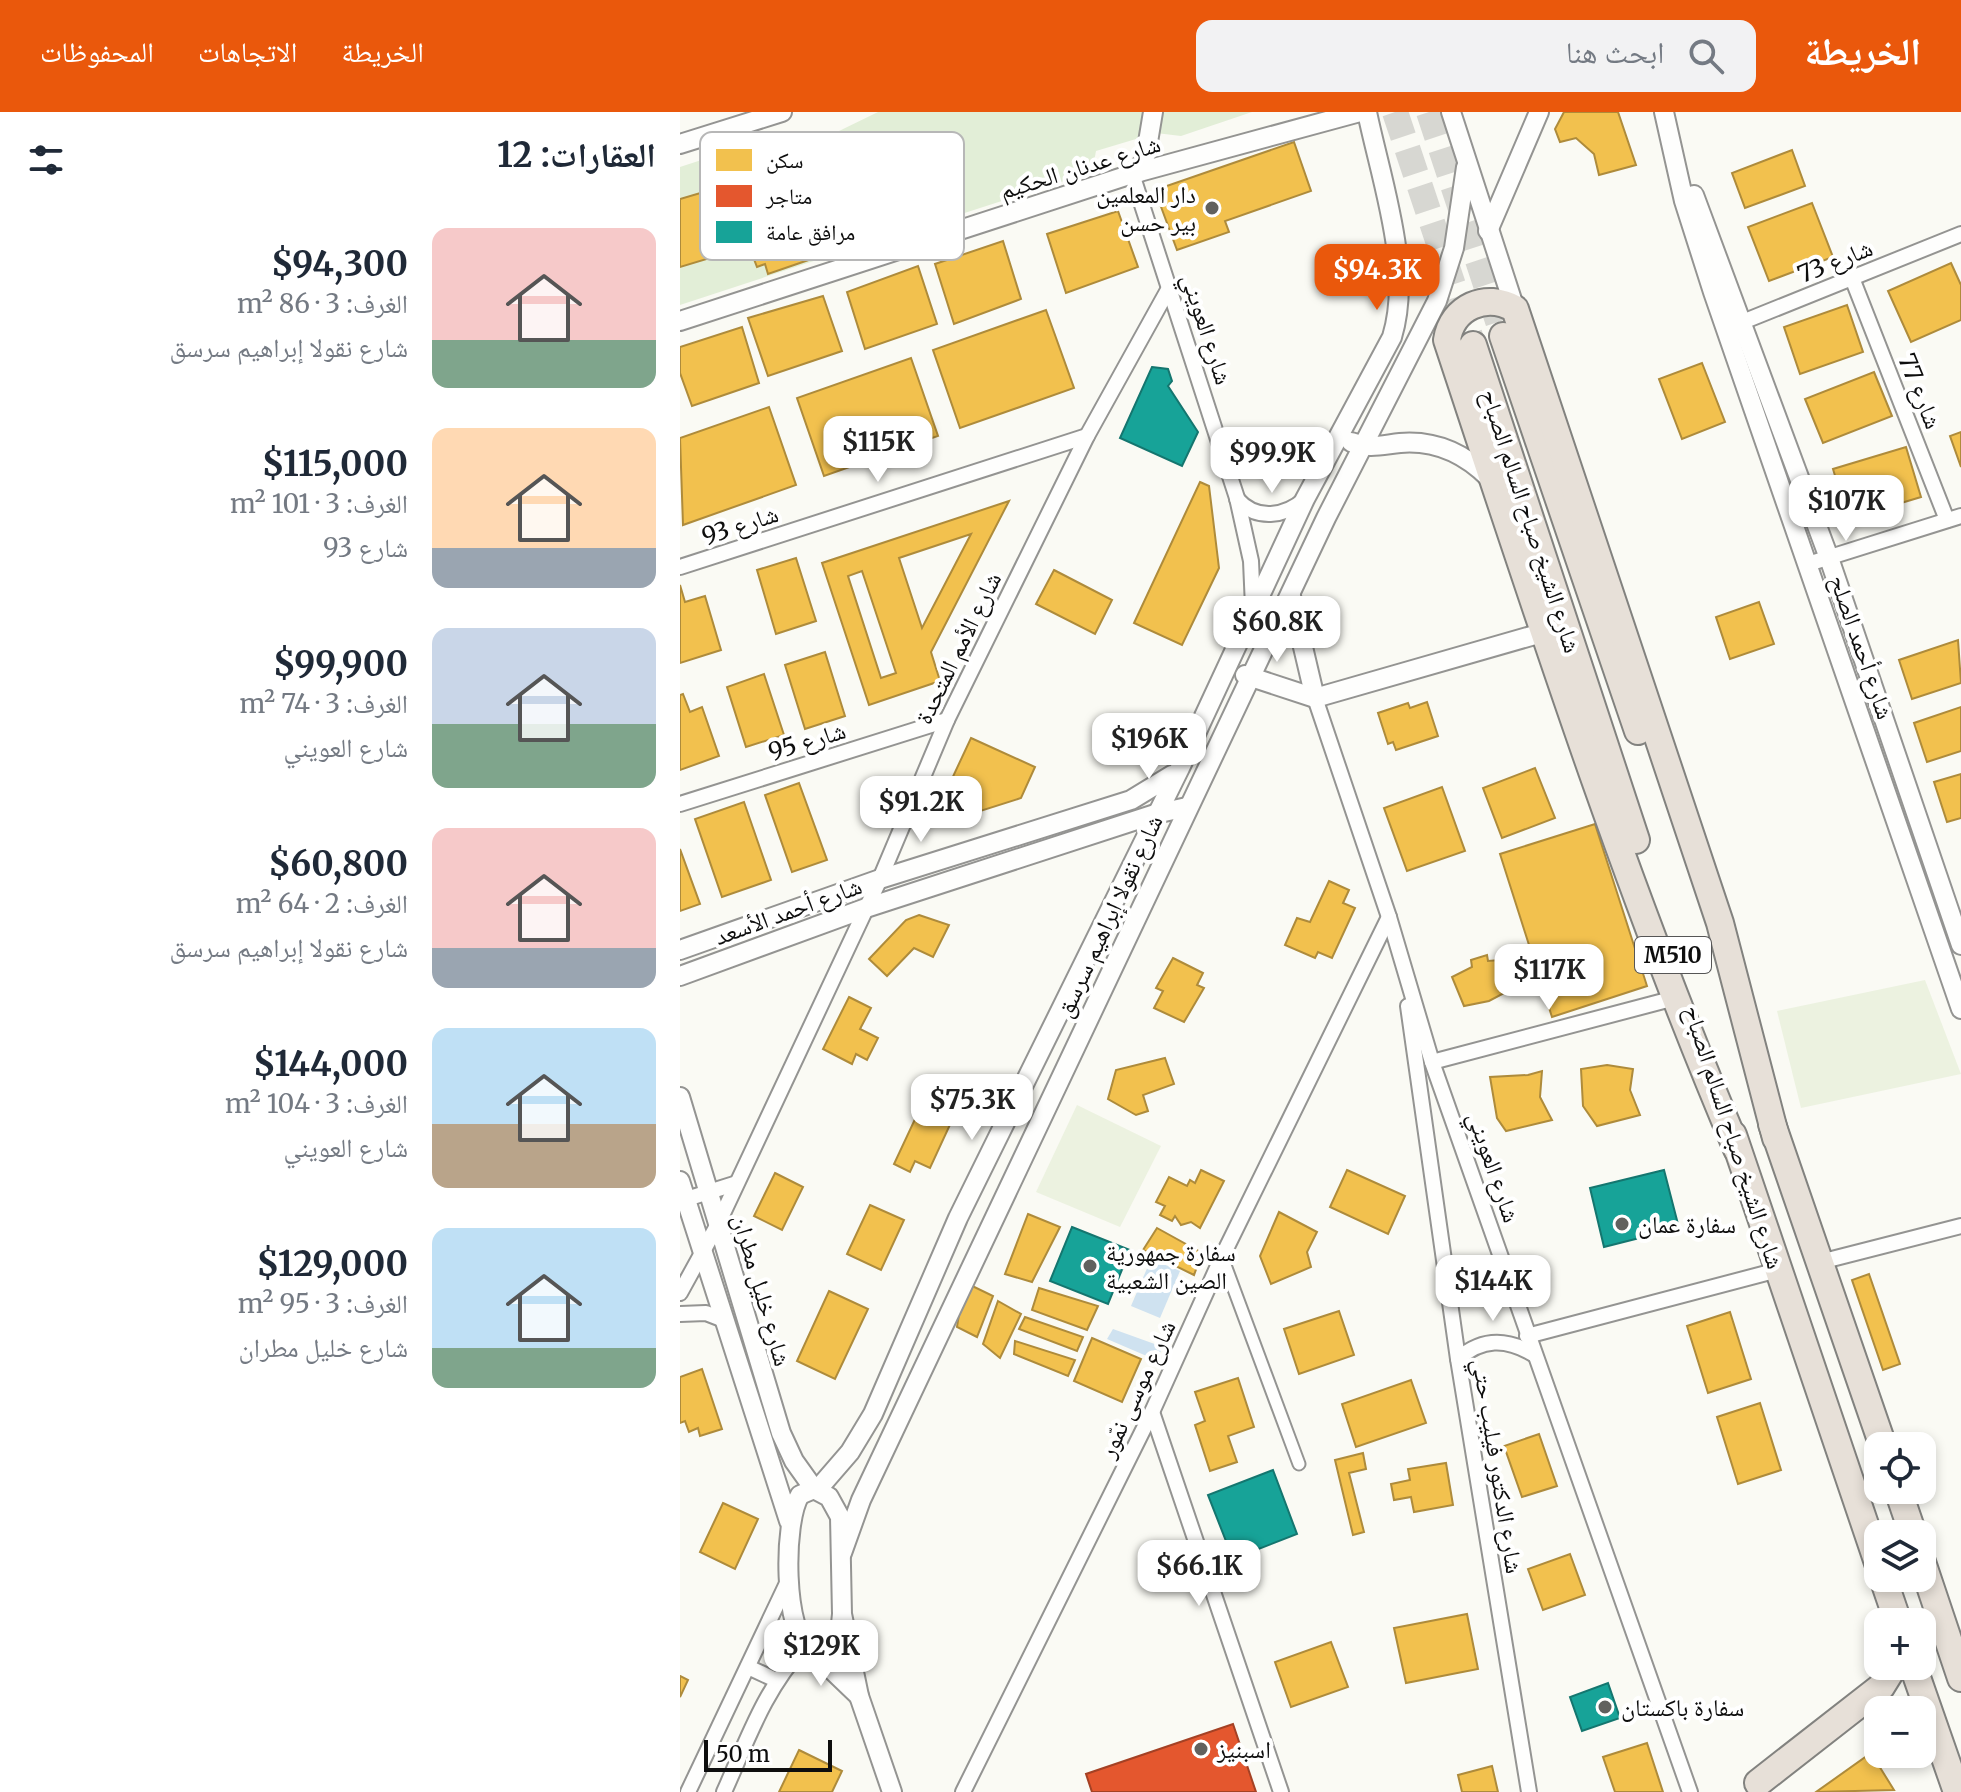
<!DOCTYPE html>
<html lang="ar">
<meta charset="utf-8">
<style>
body{margin:0;font-family:Merriweather,"Noto Naskh Arabic",serif;background:#f2f2f3;color:#1f2937;direction:rtl;height:100vh;display:flex;flex-direction:column;font-size:30px;white-space:nowrap}
*{box-sizing:border-box;margin:0}
p{font-size:26px;color:#747a83}
.icon{flex:none;width:44px;height:44px;fill:none;stroke:currentColor;stroke-width:2;stroke-linecap:round;stroke-linejoin:round}
.map{position:relative;flex:1;overflow:hidden;direction:ltr}
.panel{display:flex;flex-direction:column;background:#fff;width:680px}
.panel>*{flex:none}
.tools{position:absolute;left:1184px;top:1320px;display:grid;gap:16px}
.tools a{display:grid;place-items:center;width:72px;height:72px;border-radius:16px;background:#fff;box-shadow:0 4px 12px #0003;font-size:40px}
.scale{position:absolute;left:24px;bottom:20px;width:128px;box-sizing:border-box;padding-left:8px;border:4px solid #0e0e0e;border-top:0;font-size:22px;line-height:28px;white-space:nowrap;color:#0e0e0e;-webkit-text-stroke:6px #fff;paint-order:stroke}
.price{position:absolute;translate:-50% -68px;padding:0 18px;border-radius:16px;background:#fff;color:#222;font-size:26px;line-height:52px;filter:drop-shadow(0 2px 4px #0008)}
.price::after{content:'';position:absolute;left:50%;top:48px;width:24px;height:18px;margin-left:-12px;background:inherit;clip-path:polygon(0 0,100% 0,50% 100%)}
.price.selected{background:#ea580c;color:#fff}
ul{padding:0;list-style:none}
li{display:flex;align-items:center;gap:24px;height:200px;padding:0 24px}
li span{display:grid;place-items:center;flex:none;width:224px;height:160px;border-radius:16px;color:#555}
li>.icon{margin-inline-start:auto}
span .icon{width:96px;height:96px;fill:#fffc;stroke-width:1}
li b{font-size:34px}
h2{display:flex;justify-content:space-between;align-items:center;height:96px;padding:0 24px;font-size:34px}
header{display:flex;align-items:center;gap:48px;box-sizing:border-box;height:112px;padding:0 40px;background:#ea580c;color:#fff}
header strong{font-size:38px}
nav{display:flex;gap:44px;margin-inline-start:auto;font-size:28px}
.search{width:560px;height:72px;background:#f2f2f3;display:flex;align-items:center;gap:20px;box-sizing:border-box;padding:0 28px;border-radius:16px;color:#747a83;font-size:30px}
main{display:flex;flex:1;min-height:0}
.map>svg:first-child{display:block}
</style>
<header>
<strong>الخريطة</strong>
<div class="search"><svg class="icon" aria-label="search" viewBox="0 0 24 24"><circle cx="10" cy="10" r="6"/><path d="M15 15l6 6"/></svg>ابحث هنا</div>
<nav><a>الخريطة</a><a>الاتجاهات</a><a>المحفوظات</a></nav>
</header>
<main>
<div class="map">
<svg width="1281" height="1680" viewBox="0 0 1281 1680">
<rect width="100%" height="100%" fill="#fafaf4"/>
<polygon fill="#e2eed7" points="198,0 572,0 501,24 476,21 416,39 412,60 266,107 171,122 168,115 144,123 149,144 0,193 0,55 52,38 59,58 118,39"/>
<g fill="#ecf2e0">
<polygon points="1245,868 1281,962 1121,996 1097,899"/>
<polygon points="397,993 481,1034 440,1115 356,1080"/>
</g>
<g fill="#cfe2f0">
<polygon points="471,1147 500,1159 480,1206 451,1194"/>
<polygon points="433,1217 483,1235 476,1248 427,1227"/>
</g>
<g fill="#f2c14e" stroke="#ae8b3b" stroke-width="2" fill-rule="evenodd">
<polygon points="884,0 938,0 956,53 919,63 914,42 896,26 880,30 875,17"/>
<polygon points="614,30 631,79 545,109 549,120 497,138 477,84 478,77"/>
<polygon points="1112,38 1125,74 1065,96 1052,61"/>
<polygon points="44,74 63,136 0,155 0,87"/>
<polygon points="1132,91 1153,145 1089,169 1068,115"/>
<polygon points="438,99 458,155 386,181 367,122"/>
<polygon points="323,129 341,187 274,212 255,152"/>
<polygon points="139,130 143,143 88,162 85,152 77,155 72,142 87,137 90,146"/>
<polygon points="1271,151 1281,173 1281,208 1231,230 1208,179"/>
<polygon points="238,154 257,212 185,237 167,180"/>
<polygon points="143,184 162,239 88,264 68,206"/>
<polygon points="1167,193 1183,240 1120,262 1104,215"/>
<polygon points="366,198 394,276 280,316 253,238"/>
<polygon points="62,215 79,271 12,294 0,261 0,235"/>
<polygon points="231,246 258,324 144,364 117,286"/>
<polygon points="1022,251 1045,310 1002,327 979,267"/>
<polygon points="1194,260 1212,304 1143,331 1125,287"/>
<polygon points="89,295 116,373 3,413 0,326"/>
<polygon points="1281,320 1281,355 1270,324"/>
<polygon points="1226,335 1241,385 1168,407 1153,357"/>
<polygon points="520,370 529,374 539,456 502,533 454,511"/>
<path d="M329,389l-78,151 9,29 -71,24 -47,-142zM291,422l-49,94 -23,-70zM182,459l34,102 -15,5 -33,-102z"/>
<polygon points="116,446 136,509 96,522 77,458"/>
<polygon points="374,458 432,488 415,522 356,492"/>
<polygon points="0,473 5,490 25,484 41,538 0,551"/>
<polygon points="1079,490 1094,532 1050,547 1036,505"/>
<polygon points="1278,528 1281,571 1232,587 1219,548"/>
<polygon points="145,540 165,604 125,617 105,553"/>
<polygon points="84,562 104,623 66,635 47,575"/>
<polygon points="3,582 10,600 22,595 39,644 0,658 0,583"/>
<polygon points="747,590 758,624 716,638 713,630 708,632 698,601 728,591 730,596"/>
<polygon points="1281,595 1281,639 1247,650 1234,611"/>
<polygon points="291,626 355,655 341,686 272,708 256,701"/>
<polygon points="855,656 875,706 822,726 803,676"/>
<polygon points="1281,662 1281,706 1267,710 1254,670"/>
<polygon points="119,671 147,748 112,760 85,683"/>
<polygon points="762,675 785,739 727,759 704,696"/>
<polygon points="64,690 91,768 42,785 15,707"/>
<polygon points="915,712 967,874 872,905 820,742"/>
<polygon points="0,737 20,792 0,799"/>
<polygon points="649,769 669,778 663,791 675,796 652,846 638,840 635,846 605,833 617,806 630,810"/>
<polygon points="239,803 269,813 253,845 234,836 207,864 189,847 226,808"/>
<polygon points="807,843 808,849 832,847 839,866 829,870 830,878 809,889 784,894 772,865 792,855 791,848"/>
<polygon points="493,846 523,861 517,873 524,876 504,910 474,896 483,879 476,876"/>
<polygon points="169,885 191,896 180,917 198,926 187,948 176,942 172,952 143,937"/>
<polygon points="485,946 494,972 463,983 468,999 456,1003 428,987 436,958"/>
<polygon points="927,953 953,957 950,978 960,1003 917,1014 903,994 901,957"/>
<polygon points="862,959 860,985 872,1008 826,1019 817,1006 810,965 848,963"/>
<polygon points="243,990 274,1004 250,1056 235,1049 230,1060 214,1052"/>
<polygon points="521,1058 544,1069 520,1116 511,1110 501,1113 495,1104 492,1109 480,1103 485,1094 476,1090 489,1065 507,1074 510,1068 515,1071"/>
<polygon points="667,1058 725,1084 708,1122 650,1095"/>
<polygon points="95,1061 123,1075 102,1118 74,1104"/>
<polygon points="190,1093 224,1108 201,1158 167,1142"/>
<polygon points="599,1100 637,1120 627,1140 631,1155 591,1172 580,1144"/>
<polygon points="348,1102 380,1115 352,1170 325,1162"/>
<polygon points="477,1116 522,1141 514,1163 463,1138"/>
<polygon points="1189,1162 1220,1252 1203,1258 1172,1168"/>
<polygon points="284,1170 313,1184 297,1225 277,1215"/>
<polygon points="359,1176 418,1194 407,1218 352,1198"/>
<polygon points="149,1179 188,1197 155,1267 117,1249"/>
<polygon points="318,1189 341,1202 320,1246 303,1232"/>
<polygon points="659,1199 674,1243 619,1262 604,1217"/>
<polygon points="1050,1200 1071,1267 1028,1281 1007,1214"/>
<polygon points="345,1205 403,1225 397,1239 339,1217"/>
<polygon points="412,1226 461,1247 442,1290 394,1269"/>
<polygon points="335,1229 395,1248 388,1264 334,1242"/>
<polygon points="22,1257 42,1317 20,1324 18,1316 9,1320 5,1309 0,1311 0,1265"/>
<polygon points="558,1266 574,1315 548,1324 557,1350 530,1359 515,1313 525,1309 515,1280"/>
<polygon points="731,1268 746,1311 676,1335 662,1292"/>
<polygon points="1080,1291 1101,1358 1058,1372 1037,1305"/>
<polygon points="859,1322 877,1374 842,1385 824,1334"/>
<polygon points="683,1341 686,1357 669,1361 684,1420 673,1423 655,1348"/>
<polygon points="766,1351 773,1393 734,1400 731,1385 714,1388 711,1372 730,1368 728,1357"/>
<polygon points="43,1391 78,1407 55,1457 20,1440"/>
<polygon points="890,1442 905,1483 863,1498 848,1457"/>
<polygon points="787,1502 798,1557 726,1571 714,1516"/>
<polygon points="651,1530 668,1575 611,1595 595,1550"/>
<polygon points="0,1564 8,1568 0,1585"/>
<polygon points="967,1631 983,1680 935,1680 923,1645"/>
<polygon points="119,1638 162,1659 152,1680 99,1680"/>
<polygon points="1191,1641 1214,1678 1136,1680"/>
<polygon points="812,1654 818,1680 782,1680 778,1663"/>
</g>
<polygon fill="#e4572e" stroke="#a44124" stroke-width="2" points="553,1612 576,1680 412,1680 406,1662"/>
<g fill="#17a398" stroke="#14766f" stroke-width="2">
<polygon points="472,255 488,257 492,269 488,274 518,320 502,354 440,326"/>
<polygon points="984,1058 999,1116 924,1135 910,1076"/>
<polygon points="392,1115 450,1138 428,1192 370,1169"/>
<polygon points="593,1358 617,1422 553,1447 528,1383"/>
<polygon points="928,1571 940,1606 902,1619 890,1585"/>
</g>
<g fill="none" stroke-linecap="round" stroke-linejoin="round">
<g stroke="#d7d7d2" stroke-width="26" stroke-dasharray="26 13" stroke-linecap="butt">
<polyline points="715,0 793,233"/>
<polyline points="749,0 823,224"/>
</g>
<defs>
<polyline id="pedestrian" points="542,1145 619,1352"/>
<g id="minor">
<polyline points="452,62 557,386 571,449 573,495"/>
<polyline points="1172,166 1267,408"/>
<polyline points="1055,213 1281,122"/>
<path d="M557,387c19,22 48,18 68,0"/>
<polyline points="1128,452 1281,404"/>
<polyline points="0,455 407,324"/>
<polyline points="635,586 709,805 752,950 1010,1680"/>
<polyline points="0,692 267,608"/>
<polyline points="728,894 778,1247 849,1680"/>
<polyline points="752,950 995,886"/>
<polyline points="0,1089 54,1072"/>
<polyline points="1140,1150 1281,1114"/>
<polyline points="0,1181 38,1112 200,767 267,608 407,324 488,178"/>
<polyline points="0,1202 26,1201 44,1208"/>
<polyline points="847,1224 1098,1158"/>
<path d="M778,1247c24,-21 48,-21 75,-5"/>
<polyline points="472,1300 601,1680"/>
<polyline points="68,1555 96,1568"/>
<polyline points="8,1680 109,1467"/>
<path d="M44,1680c23,-51 41,-104 80,-145"/>
<polyline points="283,1680 472,1300 542,1145 709,805"/>
</g>
<g id="tertiary">
<polyline points="771,0 835,197"/>
<polyline points="984,0 1004,89 1033,180 1281,897"/>
<polyline points="0,32 102,0"/>
<polyline points="459,60 466,42 473,0"/>
<polyline points="1014,83 1149,446 1281,833"/>
<polyline points="808,119 859,0"/>
<polyline points="0,209 452,62 680,0"/>
<path d="M671,330c18,7 30,3 49,1 36,-3 65,11 89,35"/>
<polyline points="611,484 635,586"/>
<polyline points="565,563 635,586 865,520"/>
<polyline points="0,838 200,767 451,688 492,663"/>
<polyline points="0,864 186,796 475,702 507,695"/>
<polyline points="0,985 101,1321 114,1349 134,1377"/>
<polyline points="0,1069 109,1409"/>
<path d="M138,1377l32,-37 23,-38 85,-196 222,-450 125,-269 87,-162c21,-68 -11,-157 -25,-225"/>
<polyline points="162,1441 181,1388 646,406 757,189 774,136 786,55"/>
<path d="M162,1502l-2,20 -11,14 -18,2c-28,-15 -28,-129 -11,-155l14,-6 15,8 11,20 2,97 17,82 33,96"/>
<polyline points="131,1538 179,1584"/>
</g>
<g id="motorway">
<polyline points="823,224 958,619"/>
<polyline points="793,233 956,728"/>
<polyline points="1092,1012 1203,1334"/>
<polyline points="1053,1023 1198,1451"/>
<path d="M1057,1037c-112,-263 -200,-537 -290,-809 5,-33 39,-48 68,-31l205,614 56,215"/>
<polyline points="1218,1378 1233,1422"/>
<polyline points="1242,1450 1281,1566"/>
<polyline points="1203,1466 1218,1510"/>
<polyline points="1233,1554 1277,1680"/>
<polyline points="1078,1671 1201,1575 1214,1554"/>
</g>
</defs>
<use href="#pedestrian" stroke="#949492" stroke-width="15"/>
<use href="#minor" stroke="#949492" stroke-width="18"/>
<use href="#tertiary" stroke="#949492" stroke-width="22"/>
<use href="#motorway" stroke="#82827f" stroke-width="30"/>
<use href="#pedestrian" stroke="#fefefd" stroke-width="11"/>
<use href="#minor" stroke="#fefefd" stroke-width="14"/>
<use href="#tertiary" stroke="#fefefd" stroke-width="18"/>
<use href="#motorway" stroke="#e7e0d8" stroke-width="26"/>
</g>
<g fill="#61615e" stroke="#fff" stroke-width="3">
<circle cx="532" cy="96" r="8"/>
<circle cx="942" cy="1112" r="8"/>
<circle cx="410" cy="1154" r="8"/>
<circle cx="925" cy="1595" r="8"/>
<circle cx="521" cy="1637" r="8"/>
</g>
<g text-anchor="middle" dominant-baseline="central" stroke-width="8" stroke-linejoin="round" paint-order="stroke">
<rect fill="#fff" stroke="#565656" stroke-width="2" x="955" y="825" width="76" height="36" rx="6"/>
<g font-size="22" font-weight="bold" fill="#0e0e0e">
<text x="993" y="843">M510</text>
</g>
<g font-size="24" fill="#0e0e0e" stroke="#fff">
<text transform="translate(400 55) rotate(-17)">شارع عدنان الحكيم</text>
<text transform="translate(1155 149) rotate(-22)">شارع 73</text>
<text transform="translate(527 217) rotate(72)">شارع العويني</text>
<text transform="translate(1240 279) rotate(68)">شارع 77</text>
<text transform="translate(851 409) rotate(72)">شارع الشيخ صباح السالم الصباح</text>
<text transform="translate(60 413) rotate(-18)">شارع 93</text>
<text transform="translate(1182 535) rotate(71)">شارع أحمد الصلح</text>
<text transform="translate(278 536) rotate(-64)">شارع الأمم المتحدة</text>
<text transform="translate(127 629) rotate(-17)">شارع 95</text>
<text transform="translate(108 799) rotate(-20)">شارع أحمد الأسعد</text>
<text transform="translate(429 804) rotate(-65)">شارع نقولا إبراهيم سرسق</text>
<text transform="translate(1054 1025) rotate(72)">شارع الشيخ صباح السالم الصباح</text>
<text transform="translate(814 1055) rotate(71)">شارع العويني</text>
<text transform="translate(82 1178) rotate(74)">شارع خليل مطران</text>
<text transform="translate(457 1277) rotate(-65)">شارع موسى نمّور</text>
<text transform="translate(818 1354) rotate(81)">شارع الدكتور فيليب حتي</text>
</g>
<g font-size="24" fill="#0e0e0e" stroke="#fff" text-anchor="start">
<text x="516" y="82" text-anchor="end">دار المعلمين<tspan x="516" dy="28">بير حسن</tspan></text>
<text x="958" y="1112">سفارة عمان</text>
<text x="426" y="1140">سفارة جمهورية<tspan x="426" dy="28">الصين الشعبية</tspan></text>
<text x="941" y="1595">سفارة باكستان</text>
<text x="537" y="1637">اسبنيز</text>
</g>
</g>
<rect x="20" y="20" width="264" height="128" rx="12" fill="#fff" stroke="#b7b7b7" stroke-width="2"/>
<rect x="36" y="37" width="36" height="22" fill="#f2c14e"/>
<rect x="36" y="73" width="36" height="22" fill="#e4572e"/>
<rect x="36" y="109" width="36" height="22" fill="#17a398"/>
<g font-size="22" fill="#0e0e0e">
<text x="86" y="56">سكن</text>
<text x="86" y="92">متاجر</text>
<text x="86" y="128">مرافق عامة</text>
</g>
</svg>
<div class="tools">
<a><svg class="icon" aria-label="locate" viewBox="0 0 24 24"><circle cx="12" cy="12" r="6"/><path d="M12 2v4M12 18v4M2 12h4M18 12h4"/></svg></a>
<a><svg class="icon" aria-label="layers" viewBox="0 0 24 24"><path d="M12 4l9 5-9 5-9-5zM3 14l9 5 9-5"/></svg></a>
<a>+</a>
<a>−</a>
</div>
<div class="scale">50 m</div>
<b class="price selected" style="left:697px;top:200px">$94.3K</b>
<b class="price" style="left:198px;top:372px">$115K</b>
<b class="price" style="left:592px;top:383px">$99.9K</b>
<b class="price" style="left:1166px;top:431px">$107K</b>
<b class="price" style="left:597px;top:552px">$60.8K</b>
<b class="price" style="left:469px;top:669px">$196K</b>
<b class="price" style="left:241px;top:732px">$91.2K</b>
<b class="price" style="left:869px;top:900px">$117K</b>
<b class="price" style="left:292px;top:1030px">$75.3K</b>
<b class="price" style="left:813px;top:1211px">$144K</b>
<b class="price" style="left:519px;top:1496px">$66.1K</b>
<b class="price" style="left:141px;top:1576px">$129K</b>
</div>
<section class="panel">
<h2>العقارات: 12<svg class="icon" aria-label="filters" viewBox="0 0 24 24"><path d="M4 7h16M4 17h16"/><circle cx="9" cy="7" r="2"/><circle cx="15" cy="17" r="2"/></svg></h2>
<ul>
<li><span style="background:linear-gradient(#f6c9c9 70%,#7fa58c 0)"><svg class="icon" aria-label="home" viewBox="0 0 24 24"><path d="M3 11l9-7 9 7M6 9v11h12V9"/></svg></span><div><b>$94,300</b><p>الغرف: 3 · 86 m²</p><p>شارع نقولا إبراهيم سرسق</p></div></li>
<li><span style="background:linear-gradient(#ffd9b3 75%,#9aa5b1 0)"><svg class="icon" aria-label="home" viewBox="0 0 24 24"><path d="M3 11l9-7 9 7M6 9v11h12V9"/></svg></span><div><b>$115,000</b><p>الغرف: 3 · 101 m²</p><p>شارع 93</p></div></li>
<li><span style="background:linear-gradient(#c9d6e8 60%,#7fa58c 0)"><svg class="icon" aria-label="home" viewBox="0 0 24 24"><path d="M3 11l9-7 9 7M6 9v11h12V9"/></svg></span><div><b>$99,900</b><p>الغرف: 3 · 74 m²</p><p>شارع العويني</p></div></li>
<li><span style="background:linear-gradient(#f6c9c9 75%,#9aa5b1 0)"><svg class="icon" aria-label="home" viewBox="0 0 24 24"><path d="M3 11l9-7 9 7M6 9v11h12V9"/></svg></span><div><b>$60,800</b><p>الغرف: 2 · 64 m²</p><p>شارع نقولا إبراهيم سرسق</p></div></li>
<li><span style="background:linear-gradient(#bfe0f5 60%,#b9a48a 0)"><svg class="icon" aria-label="home" viewBox="0 0 24 24"><path d="M3 11l9-7 9 7M6 9v11h12V9"/></svg></span><div><b>$144,000</b><p>الغرف: 3 · 104 m²</p><p>شارع العويني</p></div></li>
<li><span style="background:linear-gradient(#bfe0f5 75%,#7fa58c 0)"><svg class="icon" aria-label="home" viewBox="0 0 24 24"><path d="M3 11l9-7 9 7M6 9v11h12V9"/></svg></span><div><b>$129,000</b><p>الغرف: 3 · 95 m²</p><p>شارع خليل مطران</p></div></li>
</ul>
</section>
</main>
